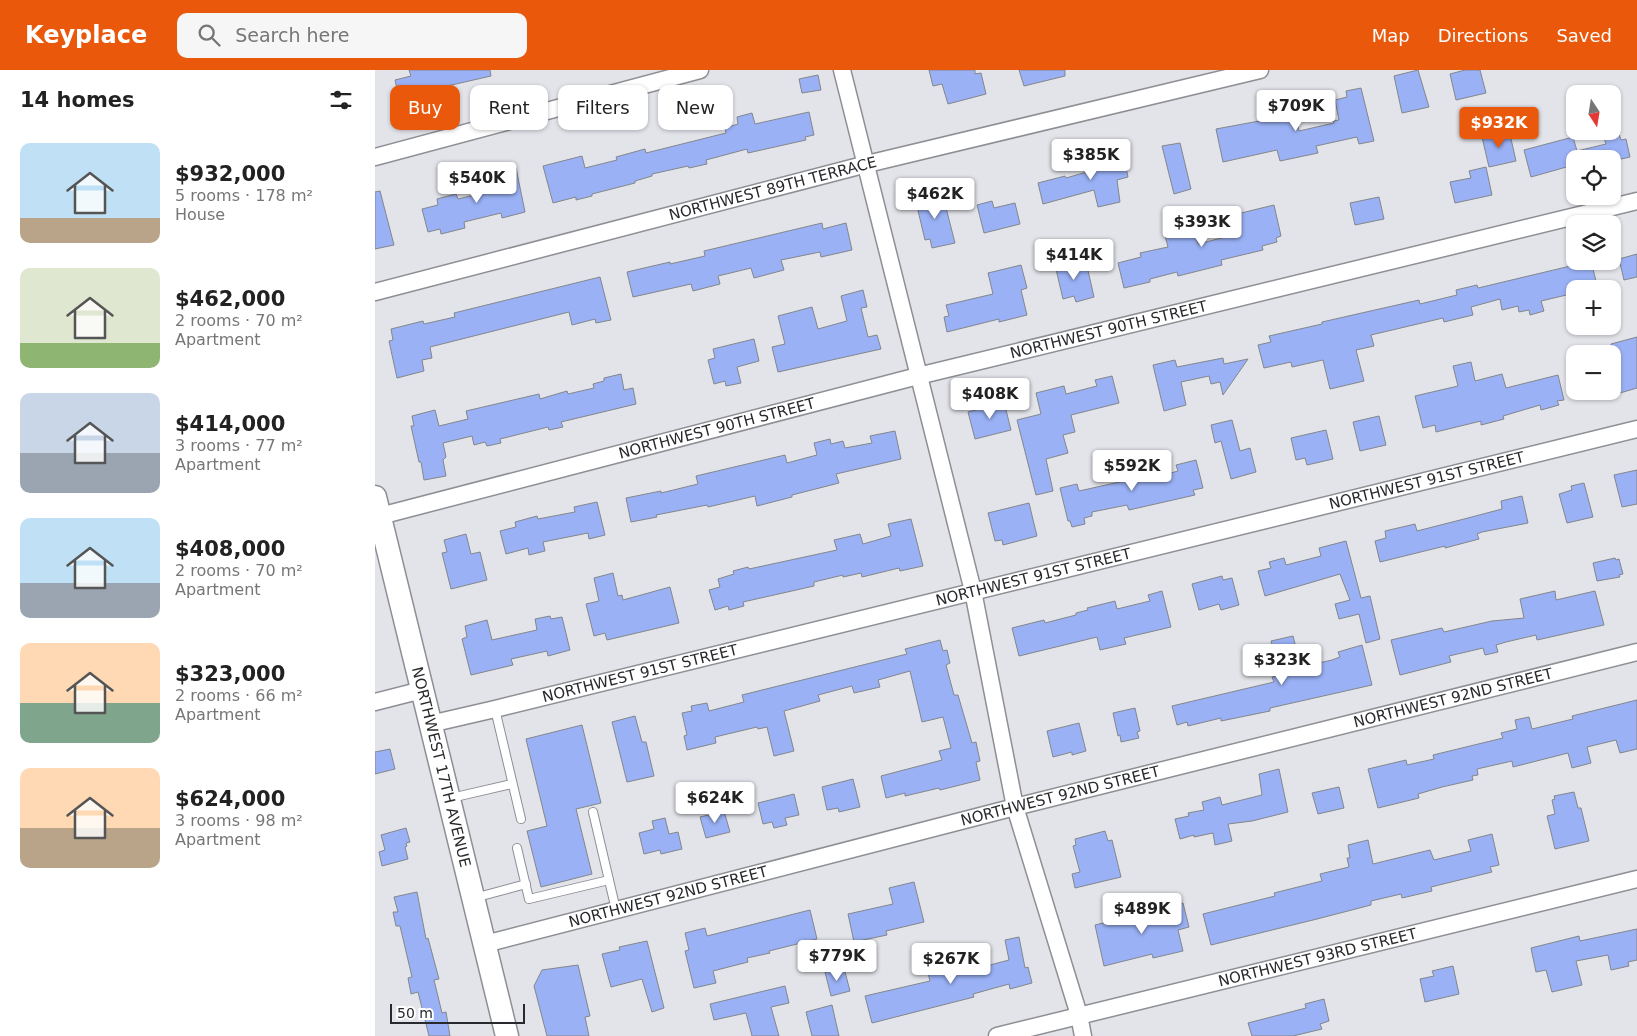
<!DOCTYPE html>
<meta charset="utf-8">
<style>
body{margin:0;font-family:"DejaVu Sans",sans-serif;background:#f6f6f6;color:#222;height:100vh;display:flex;flex-direction:column;font-size:19px;white-space:nowrap}
*{box-sizing:border-box;margin:0}
p{font-size:16px;color:#767676}
.icon{flex:none;width:28px;height:28px;fill:none;stroke:currentColor;stroke-width:2;stroke-linecap:round;stroke-linejoin:round}
.map{position:relative;flex:1;overflow:hidden}
.panel{display:flex;flex-direction:column;background:#fff;width:375px}
.panel>*{flex:none}
.banner{position:absolute;left:15px;top:15px;width:475px;height:45px;display:flex;gap:10px}
.needle{width:32px;rotate:168deg}
.controls{position:absolute;left:1191px;top:15px;display:grid;gap:10px}
.controls a{display:grid;place-items:center;width:55px;height:55px;border-radius:10px;background:#fff;box-shadow:0 1px 4px #0004;font-size:25px}
.scale{position:absolute;left:15px;bottom:12px;width:135px;box-sizing:border-box;padding-left:5px;border:2px solid #28292c;border-top:0;font-size:14px;line-height:18px;white-space:nowrap;color:#28292c;-webkit-text-stroke:4px #fff;paint-order:stroke}
.price{position:absolute;translate:-50% -42px;padding:0 11px;border-radius:5px;background:#fff;color:#222;font-size:16px;line-height:32px;filter:drop-shadow(0 1px 2px #0008)}
.price::after{content:'';position:absolute;left:50%;top:30px;width:15px;height:11px;margin-left:-8px;background:inherit;clip-path:polygon(0 0,100% 0,50% 100%)}
.price.on{background:#ea580c;color:#fff}
ul{padding:0;list-style:none}
li{display:flex;align-items:center;gap:15px;height:125px;padding:0 20px}
li span{display:grid;place-items:center;flex:none;width:140px;height:100px;border-radius:10px;color:#555}
li>.icon{margin-inline-start:auto}
span .icon{width:60px;height:60px;fill:#fffc;stroke-width:1}
li b{font-size:21px}
h2{display:flex;justify-content:space-between;align-items:center;height:60px;padding:0 20px;font-size:21px}
.tag{padding:0 18px;border-radius:10px;background:#fff;box-shadow:0 1px 4px #0004;font-size:18px;line-height:45px}
.tag.on{background:#ea580c;color:#fff}
header{display:flex;align-items:center;gap:30px;box-sizing:border-box;height:70px;padding:0 25px;background:#ea580c;color:#fff}
header strong{font-size:24px}
nav{display:flex;gap:28px;margin-inline-start:auto;font-size:18px}
.search{width:350px;height:45px;background:#f6f6f6;display:flex;align-items:center;gap:12px;box-sizing:border-box;padding:0 18px;border-radius:10px;color:#767676;font-size:19px}
main{display:flex;flex:1;min-height:0}
.map>svg:first-child{display:block}
</style>
<header>
<strong>Keyplace</strong>
<div class="search"><svg class="icon" aria-label="search" viewBox="0 0 24 24"><circle cx="10" cy="10" r="6"/><path d="M15 15l6 6"/></svg>Search here</div>
<nav><a>Map</a><a>Directions</a><a>Saved</a></nav>
</header>
<main>
<section class="panel">
<h2>14 homes<svg class="icon" aria-label="filters" viewBox="0 0 24 24"><path d="M4 7h16M4 17h16"/><circle cx="9" cy="7" r="2"/><circle cx="15" cy="17" r="2"/></svg></h2>
<ul>
<li><span style="background:linear-gradient(#bfe0f5 75%,#b9a48a 0)"><svg class="icon" aria-label="home" viewBox="0 0 24 24"><path d="M3 11l9-7 9 7M6 9v11h12V9"/></svg></span><div><b>$932,000</b><p>5 rooms · 178 m²</p><p>House</p></div></li>
<li><span style="background:linear-gradient(#dfe7d0 75%,#8fb573 0)"><svg class="icon" aria-label="home" viewBox="0 0 24 24"><path d="M3 11l9-7 9 7M6 9v11h12V9"/></svg></span><div><b>$462,000</b><p>2 rooms · 70 m²</p><p>Apartment</p></div></li>
<li><span style="background:linear-gradient(#c9d6e8 60%,#9aa5b1 0)"><svg class="icon" aria-label="home" viewBox="0 0 24 24"><path d="M3 11l9-7 9 7M6 9v11h12V9"/></svg></span><div><b>$414,000</b><p>3 rooms · 77 m²</p><p>Apartment</p></div></li>
<li><span style="background:linear-gradient(#bfe0f5 65%,#9aa5b1 0)"><svg class="icon" aria-label="home" viewBox="0 0 24 24"><path d="M3 11l9-7 9 7M6 9v11h12V9"/></svg></span><div><b>$408,000</b><p>2 rooms · 70 m²</p><p>Apartment</p></div></li>
<li><span style="background:linear-gradient(#ffd9b3 60%,#7fa58c 0)"><svg class="icon" aria-label="home" viewBox="0 0 24 24"><path d="M3 11l9-7 9 7M6 9v11h12V9"/></svg></span><div><b>$323,000</b><p>2 rooms · 66 m²</p><p>Apartment</p></div></li>
<li><span style="background:linear-gradient(#ffd9b3 60%,#b9a48a 0)"><svg class="icon" aria-label="home" viewBox="0 0 24 24"><path d="M3 11l9-7 9 7M6 9v11h12V9"/></svg></span><div><b>$624,000</b><p>3 rooms · 98 m²</p><p>Apartment</p></div></li>
</ul>
</section>
<div class="map">
<svg width="1262" height="966" viewBox="0 0 1262 966">
<rect width="100%" height="100%" fill="#e2e4ea"/>
<g fill="#9ab1f5" stroke="#83868b">
<polygon points="34,0 115,0 116,6 46,22 47,28 25,32 20,10 36,6"/>
<polygon points="554,0 600,0 600,4 606,3 611,24 573,34 567,14 558,16"/>
<polygon points="644,0 690,0 690,6 649,16"/>
<polygon points="1043,0 1054,37 1027,43 1019,6"/>
<polygon points="1090,0 1105,0 1111,23 1081,30 1075,4"/>
<polygon points="443,5 446,20 427,23 424,9"/>
<polygon points="986,18 999,71 984,74 982,67 941,76 943,83 905,91 902,80 848,92 841,59 895,49 894,42 919,36 924,61 959,53 958,51 964,50 960,30 972,27 971,21"/>
<polygon points="434,42 439,65 430,67 431,70 373,83 372,79 331,90 332,94 314,98 313,96 277,104 277,106 260,111 260,113 217,124 217,126 201,130 201,127 178,133 168,96 207,86 210,98 242,90 241,87 270,79 271,83 351,63 350,58 363,54 362,47 377,43 380,54"/>
<polygon points="1134,60 1141,91 1114,97 1107,67"/>
<polygon points="1244,64 1246,70 1251,69 1255,87 1242,90 1241,89 1197,89 1194,90 1195,96 1156,107 1149,80 1198,67 1202,81 1231,74 1229,68"/>
<polygon points="805,73 816,119 799,124 787,76"/>
<polygon points="747,77 753,107 742,110 745,132 723,137 719,120 668,134 663,113 690,106 691,108 722,99 720,91 722,90 721,83"/>
<polygon points="1111,97 1117,125 1080,133 1075,112 1096,108 1094,101"/>
<polygon points="141,98 150,142 127,148 126,143 89,152 90,158 66,164 65,159 53,162 47,139 63,135 62,129 81,124 83,129 116,121 112,105"/>
<polygon points="5,121 19,175 0,179 0,122"/>
<polygon points="567,122 580,173 557,178 555,169 550,170 540,128"/>
<polygon points="1004,127 1009,149 980,155 975,133"/>
<polygon points="617,131 619,138 640,133 645,154 609,163 602,135"/>
<polygon points="899,135 906,166 901,168 902,172 887,176 888,180 846,190 847,195 803,206 802,202 775,209 775,212 749,218 743,193 766,187 765,183 793,177 788,158 817,151 823,174 862,164 858,145"/>
<polygon points="447,153 448,159 471,153 477,180 446,187 445,182 406,190 409,200 379,208 376,198 343,206 345,214 318,221 316,214 258,227 252,202 295,192 295,194 330,186 329,181"/>
<polygon points="1262,184 1262,207 1249,210 1244,189"/>
<polygon points="702,190 703,196 705,198 712,196 719,227 701,232 699,226 688,229 680,195"/>
<polygon points="1208,193 1209,197 1217,195 1223,219 1200,219 1200,223 1166,231 1169,241 1155,245 1154,240 1144,242 1143,236 1127,240 1125,229 1096,237 1098,245 1069,252 1068,248 996,265 999,276 981,280 989,311 955,319 948,290 917,297 916,292 889,298 883,275 896,272 894,266 947,254 947,252 1044,230 1045,234 1082,225 1081,220 1102,215 1103,218"/>
<polygon points="646,195 652,218 646,220 652,245 624,252 624,249 572,262 569,247 574,246 571,235 618,224 613,203"/>
<polygon points="225,207 236,250 221,253 220,249 197,255 194,242 55,277 57,288 47,290 49,301 22,308 14,271 18,270 16,259 48,251 49,254 80,247 79,243"/>
<polygon points="488,220 492,237 486,238 493,267 502,265 506,279 403,302 397,277 410,274 403,246 437,237 443,259 472,251 466,226"/>
<polygon points="1262,267 1262,318 1245,323 1244,320 1238,322 1236,274"/>
<polygon points="379,269 384,291 362,297 366,313 351,316 350,311 339,314 333,290 340,288 338,279"/>
<polygon points="848,288 849,294 873,289 848,325 845,312 836,314 834,306 806,312 811,335 789,341 778,295 800,290 802,297"/>
<polygon points="1096,292 1100,311 1127,304 1131,318 1183,305 1189,330 1182,331 1184,335 1166,340 1165,335 1128,346 1129,349 1106,355 1106,351 1061,362 1060,355 1048,358 1040,326 1083,316 1078,296"/>
<polygon points="246,304 249,320 258,318 261,334 186,352 188,357 174,360 173,357 125,369 126,373 112,376 110,372 99,375 97,366 68,373 71,387 68,390 71,406 49,410 46,392 44,392 36,356 39,356 37,346 60,340 64,356 93,349 91,341 164,324 165,329 192,321 193,324 219,318 218,314 229,311 229,308"/>
<polygon points="737,306 744,333 696,345 700,362 688,365 693,383 671,389 678,421 661,425 642,350 666,344 661,323 689,316 691,324 722,316 720,310"/>
<polygon points="629,332 636,360 600,369 593,342 604,339 604,337"/>
<polygon points="1004,346 1011,375 985,381 978,352"/>
<polygon points="857,350 865,381 875,378 881,402 856,409 846,371 840,373 836,355"/>
<polygon points="951,360 958,389 932,395 930,388 921,390 916,368"/>
<polygon points="520,361 526,389 461,404 464,413 417,425 417,427 382,436 380,426 333,437 332,435 281,445 282,447 256,452 251,428 286,421 286,423 323,414 321,406 410,385 412,393 442,385 439,373 455,369 456,374 468,371 470,378 497,373 495,366"/>
<polygon points="821,390 828,418 818,420 820,425 754,440 752,435 717,442 717,446 709,448 710,454 697,457 695,451 693,451 685,418 702,414 704,421 749,411 747,400 771,395 774,409 803,401 801,395"/>
<polygon points="1262,400 1262,434 1247,437 1239,405"/>
<polygon points="1209,413 1218,447 1192,453 1184,424 1197,420 1196,416"/>
<polygon points="1147,426 1153,453 1107,462 1102,464 1104,469 1070,478 1070,476 1005,492 1000,471 1011,468 1010,461 1040,454 1042,461 1089,449 1127,439 1126,431"/>
<polygon points="222,432 230,465 214,469 213,463 168,472 170,481 154,485 153,478 131,484 125,461 141,457 140,452 162,446 163,449 200,442 199,437"/>
<polygon points="654,433 662,466 628,475 627,470 620,471 613,443"/>
<polygon points="536,449 548,496 525,501 524,498 487,507 486,503 468,507 468,505 439,512 439,516 368,532 369,536 354,540 353,536 340,540 334,520 345,517 343,509 359,504 358,501 373,497 374,499 462,480 459,470 485,464 488,474 516,466 513,454"/>
<polygon points="91,464 96,484 105,482 112,510 76,519 67,483 72,482 69,470"/>
<polygon points="971,471 986,528 995,526 1005,569 991,573 984,544 964,549 960,534 975,530 965,504 890,526 883,501 896,498 894,492 909,488 911,495 946,486 944,478"/>
<polygon points="1240,488 1241,490 1244,489 1248,504 1244,505 1245,507 1222,511 1218,493"/>
<polygon points="238,503 243,526 247,525 248,530 295,517 304,553 232,570 230,563 219,566 211,534 224,531 219,508"/>
<polygon points="847,506 848,510 857,508 864,535 846,540 844,534 824,540 817,514"/>
<polygon points="787,521 796,557 749,568 751,574 725,580 722,567 644,586 637,558 669,550 670,553 701,545 701,543 713,540 712,538 740,531 742,539 775,531 773,525"/>
<polygon points="1180,521 1181,530 1220,521 1229,555 1162,570 1161,565 1131,572 1121,575 1123,582 1110,585 1108,578 1074,586 1076,592 1025,605 1016,570 1067,558 1069,562 1117,551 1149,548 1145,529"/>
<polygon points="175,546 176,549 187,547 195,580 173,586 172,581 136,589 138,595 96,605 87,569 92,567 90,556 112,550 117,570 162,560 160,549"/>
<polygon points="918,566 926,597 957,590 965,587 963,582 987,575 997,615 895,638 895,641 846,651 846,648 813,656 812,652 802,655 797,636 899,612 897,607 904,606 896,571"/>
<polygon points="565,570 568,581 572,580 575,593 571,595 579,625 583,625 597,673 601,672 605,691 601,692 605,710 565,720 564,718 530,726 530,723 511,728 506,706 567,690 564,681 576,678 568,647 547,652 535,601 503,610 505,617 479,623 477,616 443,625 445,631 409,641 419,681 399,686 392,657 383,659 382,657 340,667 341,673 312,680 309,666 312,665 307,643 317,641 316,636 332,633 334,641 369,632 367,625 532,584 530,579"/>
<polygon points="1262,630 1262,679 1245,683 1241,670 1212,677 1216,693 1197,698 1193,683 1138,697 1137,691 1102,699 1103,705 1097,706 1098,710 1067,717 1043,724 1044,728 1003,738 993,699 1031,690 1032,695 1059,689 1058,685 1128,668 1126,663 1142,659 1140,650 1154,647 1157,659 1198,649 1197,646"/>
<polygon points="760,638 765,661 762,662 764,668 746,672 745,665 743,666 738,643"/>
<polygon points="260,646 267,672 271,672 279,706 252,712 237,652"/>
<polygon points="704,653 711,681 697,685 697,682 678,687 672,661"/>
<polygon points="207,655 226,733 201,739 217,804 166,817 152,761 172,756 151,669"/>
<polygon points="15,679 20,699 0,704 0,682"/>
<polygon points="904,699 913,742 877,751 853,754 857,771 840,775 838,763 819,767 819,765 805,769 800,749 814,746 813,743 829,740 827,732 845,727 847,735 887,725 884,704"/>
<polygon points="478,709 485,737 464,742 463,738 452,740 447,717"/>
<polygon points="964,717 969,738 943,744 937,723"/>
<polygon points="1199,722 1203,738 1206,738 1214,771 1180,779 1172,746 1180,744 1177,730 1180,729 1179,726"/>
<polygon points="419,724 424,745 410,748 412,755 399,758 397,752 388,754 383,733"/>
<polygon points="349,741 355,762 331,768 325,747"/>
<polygon points="290,748 294,764 303,762 307,779 286,784 285,780 269,784 264,763 279,759 277,751"/>
<polygon points="31,758 35,772 31,773 32,776 30,777 33,789 7,796 4,782 10,780 6,765"/>
<polygon points="730,761 733,771 737,770 746,807 700,818 697,804 705,802 698,776 701,775 700,769"/>
<polygon points="1117,764 1124,795 1115,797 1117,802 1056,817 1057,821 1027,828 1026,824 996,831 996,835 942,849 836,875 828,844 900,826 899,823 947,811 945,804 974,797 972,788 975,788 973,775 993,770 998,794 1055,780 1059,790 1096,781 1093,770"/>
<polygon points="539,812 549,852 511,861 512,865 479,872 473,844 518,834 514,818"/>
<polygon points="42,822 51,869 53,868 64,909 59,910 67,943 71,942 75,966 54,966 43,922 36,924 33,908 37,907 25,856 21,856 18,842 23,842 19,827"/>
<polygon points="808,833 814,857 803,860 808,881 778,888 777,884 729,896 720,855"/>
<polygon points="435,840 442,869 394,881 395,883 372,888 373,892 338,901 341,913 319,918 310,881 314,880 310,863 330,858 332,866"/>
<polygon points="1262,859 1262,890 1253,892 1254,896 1236,900 1233,885 1201,891 1207,915 1177,922 1171,900 1161,902 1156,878 1204,866 1205,871"/>
<polygon points="644,867 650,898 653,897 657,913 635,919 634,914 598,924 599,927 497,953 490,926 555,911 552,899 593,889 596,900 634,890 630,870"/>
<polygon points="272,871 289,938 277,942 267,909 236,917 227,884 245,880 244,877"/>
<polygon points="203,895 215,946 210,947 214,966 172,966 159,916 167,900"/>
<polygon points="1078,896 1084,924 1050,932 1045,909 1059,906 1057,901"/>
<polygon points="469,898 475,921 456,926 450,902"/>
<polygon points="410,916 414,933 396,937 404,966 377,966 371,943 339,950 335,934"/>
<polygon points="949,929 954,951 945,954 947,959 918,966 877,966 873,953 931,938 930,934"/>
<polygon points="457,935 464,966 437,966 431,942"/>
</g>
<g fill="none" stroke-linecap="round" stroke-linejoin="round">
<defs>
<g id="lane">
<polyline points="120,639 146,749"/>
<polyline points="76,728 137,714"/>
<polyline points="218,742 241,840"/>
<polyline points="142,778 154,829 234,810"/>
<polyline points="99,828 151,814"/>
</g>
<g id="street">
<polyline points="467,0 598,521 640,737 704,945 708,966"/>
<polyline points="0,87 325,0"/>
<path id="s1" d="M0,222l492,-128 393,-94"/>
<path id="s2" d="M5,446l538,-140 719,-175"/>
<polyline points="0,632 47,620"/>
<path id="s3" d="M55,654l65,-15 1142,-280"/>
<path id="s4" d="M110,874l530,-137 622,-155"/>
<path id="s5" d="M622,966l640,-157"/>
</g>
<g id="secondary">
<path id="s6" d="M0,427l132,539"/>
</g>
</defs>
<use href="#lane" stroke="#8d8f95" stroke-width="10"/>
<use href="#street" stroke="#8d8f95" stroke-width="19"/>
<use href="#secondary" stroke="#8d8f95" stroke-width="25"/>
<use href="#lane" stroke="#fff" stroke-width="8"/>
<use href="#street" stroke="#fff" stroke-width="16"/>
<use href="#secondary" stroke="#fff" stroke-width="22"/>
</g>
<g text-anchor="middle" dominant-baseline="central" stroke-width="4" stroke-linejoin="round" paint-order="stroke">
<g font-size="15" fill="#28292c" stroke="#fff">
<text stroke="none"><textPath href="#s1" startOffset="411">NORTHWEST 89TH TERRACE</textPath></text>
<text stroke="none"><textPath href="#s2" startOffset="752">NORTHWEST 90TH STREET</textPath></text>
<text stroke="none"><textPath href="#s2" startOffset="348">NORTHWEST 90TH STREET</textPath></text>
<text stroke="none"><textPath href="#s3" startOffset="1026">NORTHWEST 91ST STREET</textPath></text>
<text stroke="none"><textPath href="#s3" startOffset="621">NORTHWEST 91ST STREET</textPath></text>
<text stroke="none"><textPath href="#s3" startOffset="216">NORTHWEST 91ST STREET</textPath></text>
<text stroke="none"><textPath href="#s4" startOffset="999">NORTHWEST 92ND STREET</textPath></text>
<text stroke="none"><textPath href="#s6" startOffset="278">NORTHWEST 17TH AVENUE</textPath></text>
<text stroke="none"><textPath href="#s4" startOffset="594">NORTHWEST 92ND STREET</textPath></text>
<text stroke="none"><textPath href="#s4" startOffset="189">NORTHWEST 92ND STREET</textPath></text>
<text stroke="none"><textPath href="#s5" startOffset="330">NORTHWEST 93RD STREET</textPath></text>
</g>
</g>
</svg>
<div class="controls">
<a><svg class="needle" viewBox="-14 -14 28 28"><path d="M0-13l5 13h-10z" fill="#e53935"/><path d="M0 13l5-13h-10z" fill="#767676"/></svg></a>
<a><svg class="icon" aria-label="locate" viewBox="0 0 24 24"><circle cx="12" cy="12" r="6"/><path d="M12 2v4M12 18v4M2 12h4M18 12h4"/></svg></a>
<a><svg class="icon" aria-label="layers" viewBox="0 0 24 24"><path d="M12 4l9 5-9 5-9-5zM3 14l9 5 9-5"/></svg></a>
<a>+</a>
<a>−</a>
</div>
<div class="scale">50 m</div>
<b class="price" style="left:921px;top:62px">$709K</b>
<b class="price on" style="left:1124px;top:79px">$932K</b>
<b class="price" style="left:716px;top:111px">$385K</b>
<b class="price" style="left:102px;top:134px">$540K</b>
<b class="price" style="left:560px;top:150px">$462K</b>
<b class="price" style="left:827px;top:178px">$393K</b>
<b class="price" style="left:699px;top:211px">$414K</b>
<b class="price" style="left:615px;top:350px">$408K</b>
<b class="price" style="left:757px;top:422px">$592K</b>
<b class="price" style="left:907px;top:616px">$323K</b>
<b class="price" style="left:340px;top:754px">$624K</b>
<b class="price" style="left:767px;top:865px">$489K</b>
<b class="price" style="left:462px;top:912px">$779K</b>
<b class="price" style="left:576px;top:915px">$267K</b>
<div class="banner">
<a class="tag on">Buy</a>
<a class="tag">Rent</a>
<a class="tag">Filters</a>
<a class="tag">New</a>
</div>
</div>
</main>
